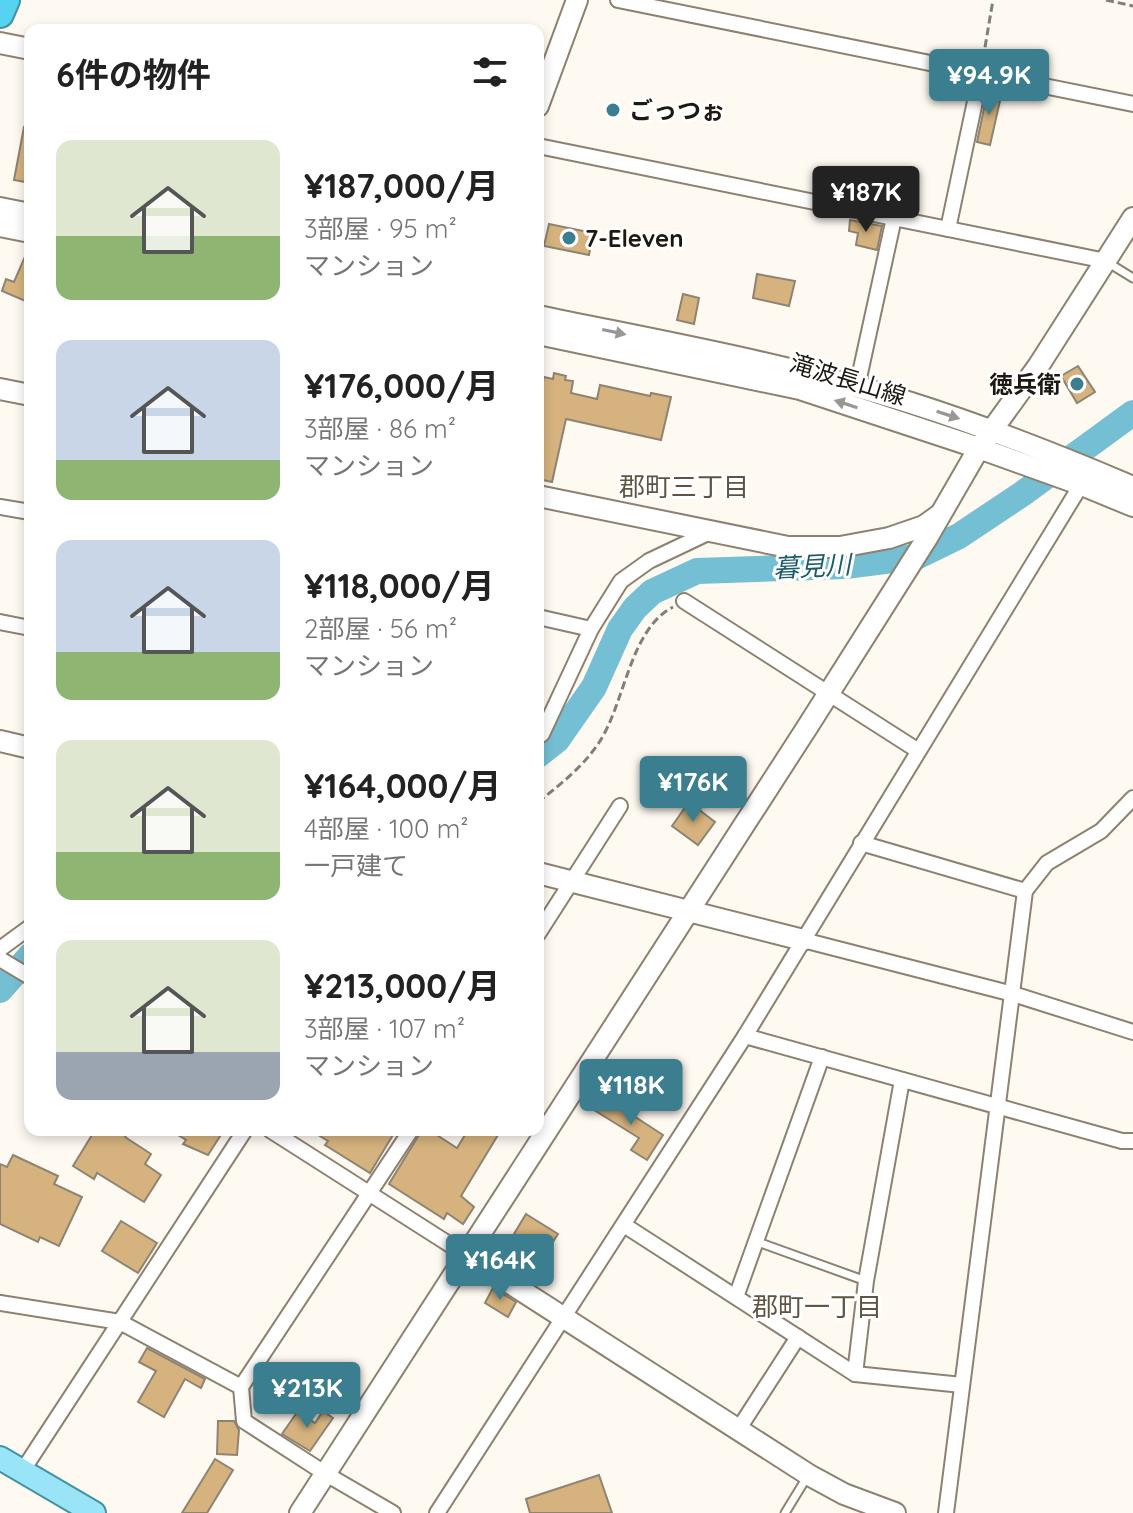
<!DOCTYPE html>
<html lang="ja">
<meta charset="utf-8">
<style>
body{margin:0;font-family:Quicksand,"Noto Sans JP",sans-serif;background:#f2f2f2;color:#222;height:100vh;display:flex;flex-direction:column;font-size:30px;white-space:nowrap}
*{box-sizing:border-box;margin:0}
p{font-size:26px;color:#767676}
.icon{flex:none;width:44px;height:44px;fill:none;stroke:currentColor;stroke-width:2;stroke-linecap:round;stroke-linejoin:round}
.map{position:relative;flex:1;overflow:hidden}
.drawer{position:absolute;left:24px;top:24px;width:520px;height:1112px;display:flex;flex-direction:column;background:#fff;border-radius:16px;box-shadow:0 4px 12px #0003}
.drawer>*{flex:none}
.price{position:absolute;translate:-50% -68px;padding:0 18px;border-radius:8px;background:#3b7e8f;color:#fff;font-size:26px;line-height:52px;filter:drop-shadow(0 2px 4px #0008)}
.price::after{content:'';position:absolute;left:50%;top:48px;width:24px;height:18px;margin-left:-12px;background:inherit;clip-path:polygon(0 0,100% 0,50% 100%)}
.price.active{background:#222;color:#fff}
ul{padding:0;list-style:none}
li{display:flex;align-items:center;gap:24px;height:200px;padding:0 32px}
li span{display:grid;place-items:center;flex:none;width:224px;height:160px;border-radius:16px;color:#555}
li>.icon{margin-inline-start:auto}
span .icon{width:96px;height:96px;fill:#fffc;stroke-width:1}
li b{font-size:34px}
h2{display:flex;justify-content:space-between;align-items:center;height:96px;padding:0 32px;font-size:34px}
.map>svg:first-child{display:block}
</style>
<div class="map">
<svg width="1133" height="1513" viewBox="0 0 1133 1513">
<rect width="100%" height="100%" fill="#fef9f1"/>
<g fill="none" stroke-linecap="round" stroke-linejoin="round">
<g stroke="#74bfd3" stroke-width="26">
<polyline points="538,755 557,740 594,687 620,629 635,608 652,592 697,571 845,566 916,557 959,536 1022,494 1133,413"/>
<polyline points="0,990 30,956"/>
</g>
</g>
<g fill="#d6b37e" stroke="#8f8372" stroke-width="2">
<polygon points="988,89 1002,92 990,145 977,142"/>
<polygon points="24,127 30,128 30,183 14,180"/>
<polygon points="850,220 882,226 877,250 856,245 858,233 849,231"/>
<polygon points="549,224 593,233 589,255 544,246"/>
<polygon points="30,245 30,303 2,291 6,279 14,282"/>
<polygon points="757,274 795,281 789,306 753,298"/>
<polygon points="683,294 699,298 694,324 677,320"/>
<polygon points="1078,366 1095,392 1077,403 1061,376"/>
<polygon points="554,373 566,376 565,380 573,381 571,393 597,399 600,385 650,396 651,393 671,397 661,440 566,419 552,482 538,479 538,405 544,377 553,379"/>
<polygon points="689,802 715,822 698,845 672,826"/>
<polygon points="603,1096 663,1135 647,1160 631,1150 639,1138 594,1110"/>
<polygon points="95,1130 129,1130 125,1137 151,1154 145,1164 161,1175 144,1202 97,1173 94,1179 73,1166"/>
<polygon points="170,1130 224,1130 208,1155 183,1144 186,1140"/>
<polygon points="310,1130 396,1130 370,1173 325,1145 328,1141"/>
<polygon points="422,1130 429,1130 457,1148 468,1130 501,1130 461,1196 474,1207 463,1224 447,1213 444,1219 389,1184"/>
<polygon points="13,1155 58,1176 54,1184 82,1197 59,1246 40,1237 38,1242 0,1224 0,1164 7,1167"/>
<polygon points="526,1214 558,1234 545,1254 514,1234"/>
<polygon points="121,1221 157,1243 138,1273 102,1251"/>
<polygon points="493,1288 516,1302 508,1317 485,1303"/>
<polygon points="147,1348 205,1379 201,1388 185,1379 164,1417 138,1402 156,1371 139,1362"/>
<polygon points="298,1411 315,1423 323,1411 333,1418 310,1451 282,1434"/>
<polygon points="218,1421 234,1421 239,1430 237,1455 217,1454"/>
<polygon points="215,1459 233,1470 207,1513 182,1513"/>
<polygon points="599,1475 612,1513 530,1513 526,1499"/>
</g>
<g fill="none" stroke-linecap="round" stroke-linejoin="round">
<defs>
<g id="lane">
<polyline points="1107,262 1133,278"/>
<polyline points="755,1241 866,1281"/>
<polyline points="785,1513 807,1477"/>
</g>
<g id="street">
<polyline points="618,0 1133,104"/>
<polyline points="538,146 1106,261"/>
<polyline points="948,229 981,73"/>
<polyline points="857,387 894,218"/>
<polyline points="0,507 30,512"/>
<polyline points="684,601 917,750"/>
<polyline points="538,617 591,629"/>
<polyline points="0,622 30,628"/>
<polyline points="538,737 542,734 591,629 621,581 649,561 710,532"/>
<polyline points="861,843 1025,891"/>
<polyline points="538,934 620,806"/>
<polyline points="803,940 1013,994 1133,1032"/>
<polyline points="0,949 30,927"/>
<polyline points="0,959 30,977"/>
<polyline points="745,1036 1122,1141 1133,1141"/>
<polyline points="270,1130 466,1255"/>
<polyline points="624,1225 855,1374 962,1385"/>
<polyline points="736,1297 822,1057"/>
<polyline points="0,1303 120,1322 241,1387 244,1421 326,1474 393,1513"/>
<polyline points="855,1374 866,1281 902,1080"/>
<polyline points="241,1387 411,1130"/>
<polyline points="738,1430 798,1337"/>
<polyline points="23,1470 245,1130"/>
<polyline points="437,1513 745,1036 1084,480"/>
<polyline points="946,1513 1025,891 1047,863 1101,831 1133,798"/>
</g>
<g id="secondary">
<polyline points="0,43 30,49"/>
<polyline points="538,106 577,0"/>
<polyline points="0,208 30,214"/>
<polyline points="0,226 30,232"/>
<path d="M538,316c125,26 252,48 373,87 76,24 149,53 222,84"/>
<polyline points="538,334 800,389 979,448 1082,485 1133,506"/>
<polyline points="0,389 30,395"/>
<polyline points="538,496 788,547 840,547 889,538 924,526 938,516"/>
<polyline points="0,741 30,748"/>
<polyline points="538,873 803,940"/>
<polyline points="466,1255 809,1475 844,1494 895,1513"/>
<polyline points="300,1513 808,726 927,538 979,448 1039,365 1133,218"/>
</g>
<polyline id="primary" points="0,1458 94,1513"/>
<polyline id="highway" points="0,14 6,0"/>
</defs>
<use href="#lane" stroke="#8d8170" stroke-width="11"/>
<use href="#street" stroke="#8d8170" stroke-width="18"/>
<use href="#secondary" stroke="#8d8170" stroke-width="24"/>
<use href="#primary" stroke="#4192a3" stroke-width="26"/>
<use href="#highway" stroke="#4192a3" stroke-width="30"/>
<g stroke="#837e76" stroke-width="3" stroke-dasharray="8 4" stroke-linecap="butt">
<polyline points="1106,0 1133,6"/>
<polyline points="983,59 993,0"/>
<path d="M538,802c23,-18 46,-36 62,-61 25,-39 30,-112 73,-134"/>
</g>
<use href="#lane" stroke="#fff" stroke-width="7"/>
<use href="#street" stroke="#fff" stroke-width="14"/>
<use href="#secondary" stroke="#fff" stroke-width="20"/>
<use href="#primary" stroke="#99e5f7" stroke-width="22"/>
<use href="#highway" stroke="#55d3f1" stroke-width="26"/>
</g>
<defs><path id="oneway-solid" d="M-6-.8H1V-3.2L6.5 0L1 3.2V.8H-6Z" transform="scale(2)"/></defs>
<g fill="#999794">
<use href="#oneway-solid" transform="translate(614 332) rotate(12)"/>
<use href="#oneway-solid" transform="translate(846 404) rotate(-162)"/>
<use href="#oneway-solid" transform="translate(948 415) rotate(18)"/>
</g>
<g fill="#3b7e8f" stroke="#fff" stroke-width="3">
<circle cx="613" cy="110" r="8"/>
<circle cx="569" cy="238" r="8"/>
<circle cx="1077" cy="384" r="8"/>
</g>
<g text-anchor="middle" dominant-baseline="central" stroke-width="6" stroke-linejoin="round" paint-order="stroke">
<g font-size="24" font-weight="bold" fill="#1d1811" stroke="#fff" text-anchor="start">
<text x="629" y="110">ごっつぉ</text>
<text x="585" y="238">7-Eleven</text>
<text x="1061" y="384" text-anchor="end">徳兵衛</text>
</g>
<g font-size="24" fill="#1d1811" stroke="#fff">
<text transform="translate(848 379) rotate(17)">滝波長山線</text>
</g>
<g font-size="26" fill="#5f5444" stroke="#fff">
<text x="684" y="486">郡町三丁目</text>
<text x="817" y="1306">郡町一丁目</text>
</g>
<g font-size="26" font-style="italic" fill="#1e5c6b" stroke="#fff">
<text transform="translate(812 566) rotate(-3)">暮見川</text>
</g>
</g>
</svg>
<b class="price" style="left:989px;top:117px">¥94.9K</b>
<b class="price active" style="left:866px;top:234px">¥187K</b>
<b class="price" style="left:693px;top:824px">¥176K</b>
<b class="price" style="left:631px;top:1127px">¥118K</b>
<b class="price" style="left:500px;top:1302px">¥164K</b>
<b class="price" style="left:307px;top:1430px">¥213K</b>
<section class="drawer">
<h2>6件の物件<svg class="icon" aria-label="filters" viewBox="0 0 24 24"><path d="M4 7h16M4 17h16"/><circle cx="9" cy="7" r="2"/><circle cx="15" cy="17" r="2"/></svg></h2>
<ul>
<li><span style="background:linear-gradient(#dfe7d0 60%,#8fb573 0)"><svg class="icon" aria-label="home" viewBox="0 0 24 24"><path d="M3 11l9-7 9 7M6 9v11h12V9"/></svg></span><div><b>¥187,000/月</b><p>3部屋 · 95 m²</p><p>マンション</p></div></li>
<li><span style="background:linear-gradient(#c9d6e8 75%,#8fb573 0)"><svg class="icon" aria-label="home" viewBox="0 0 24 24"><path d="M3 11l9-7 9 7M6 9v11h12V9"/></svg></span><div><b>¥176,000/月</b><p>3部屋 · 86 m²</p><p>マンション</p></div></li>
<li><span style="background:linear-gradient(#c9d6e8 70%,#8fb573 0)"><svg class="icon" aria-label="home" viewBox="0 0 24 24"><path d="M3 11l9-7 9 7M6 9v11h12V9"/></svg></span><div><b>¥118,000/月</b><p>2部屋 · 56 m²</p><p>マンション</p></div></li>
<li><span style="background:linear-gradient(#dfe7d0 70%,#8fb573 0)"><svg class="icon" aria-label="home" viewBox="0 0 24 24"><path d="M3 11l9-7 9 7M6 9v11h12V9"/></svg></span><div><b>¥164,000/月</b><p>4部屋 · 100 m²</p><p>一戸建て</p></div></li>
<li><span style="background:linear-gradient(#dfe7d0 70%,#9aa5b1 0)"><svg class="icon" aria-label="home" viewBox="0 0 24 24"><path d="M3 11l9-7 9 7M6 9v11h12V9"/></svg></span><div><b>¥213,000/月</b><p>3部屋 · 107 m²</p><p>マンション</p></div></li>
</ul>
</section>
</div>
